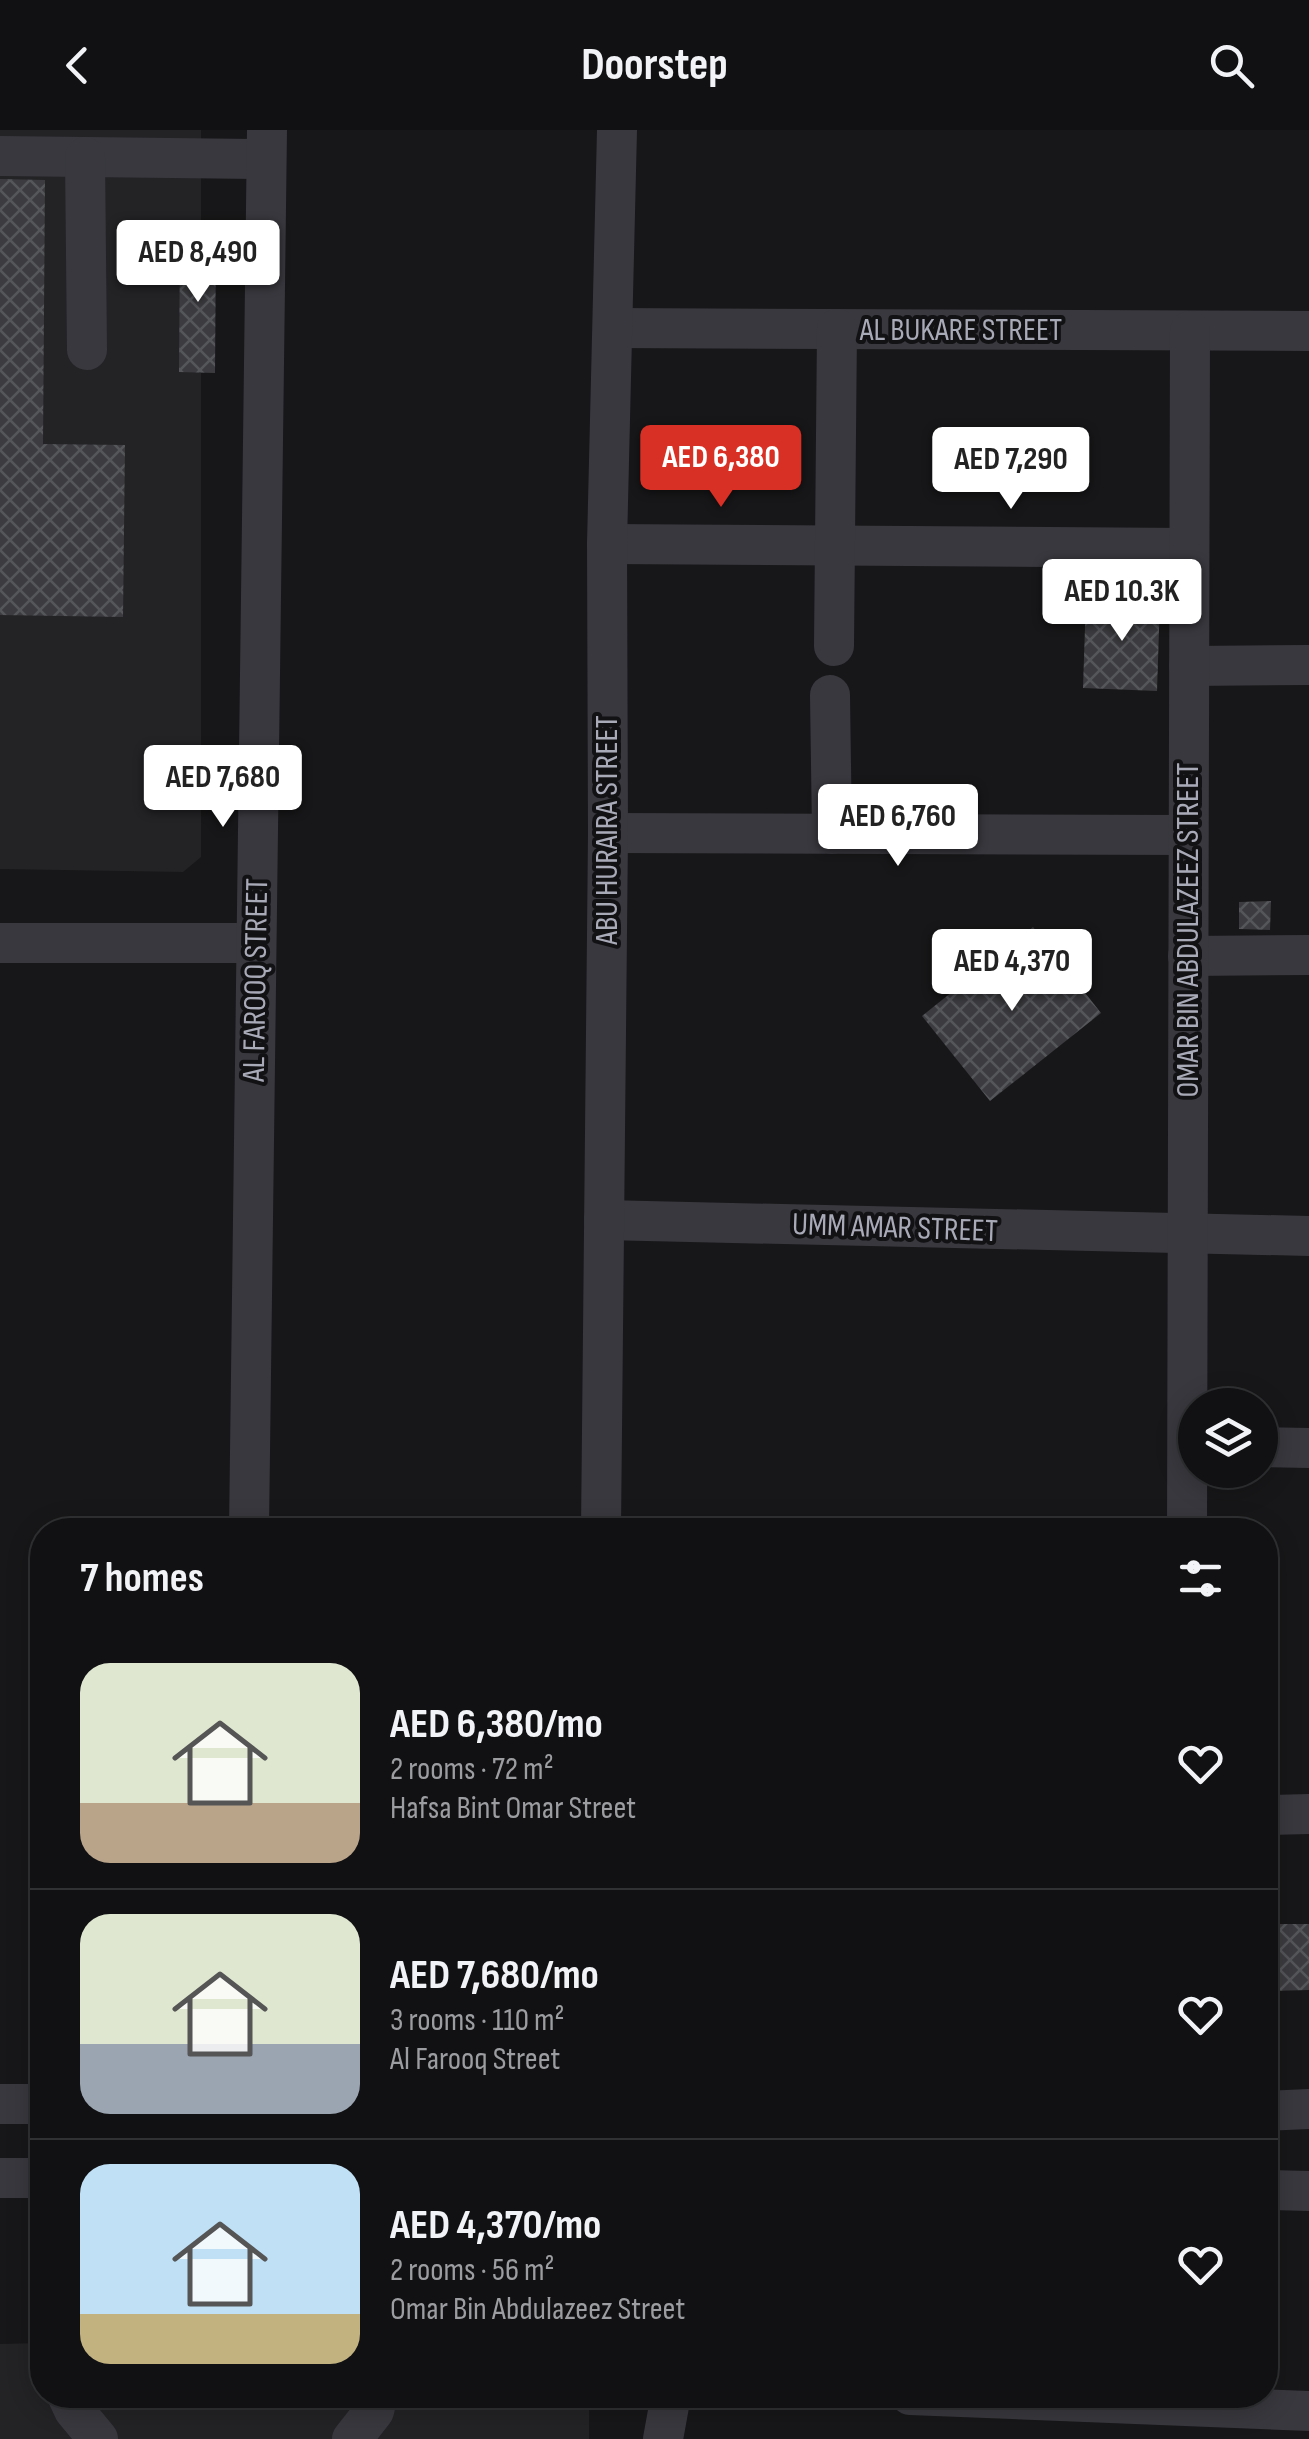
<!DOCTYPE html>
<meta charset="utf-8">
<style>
body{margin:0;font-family:"Sofia Sans Condensed",sans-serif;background:#1a1a1c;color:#f1f3f6;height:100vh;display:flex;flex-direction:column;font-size:38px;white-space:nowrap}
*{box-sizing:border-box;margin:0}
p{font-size:32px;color:#9c9da0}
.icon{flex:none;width:55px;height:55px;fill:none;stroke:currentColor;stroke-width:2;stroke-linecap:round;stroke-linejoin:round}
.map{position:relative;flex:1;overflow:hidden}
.details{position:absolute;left:30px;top:1388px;width:1248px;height:890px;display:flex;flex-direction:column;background:#111113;border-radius:40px;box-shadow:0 5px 25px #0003,0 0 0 2px #303133}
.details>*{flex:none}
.fabs{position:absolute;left:1178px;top:1258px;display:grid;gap:20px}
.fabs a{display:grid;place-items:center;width:100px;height:100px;border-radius:50%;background:#111113;box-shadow:0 5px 25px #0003,0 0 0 2px #303133;font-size:50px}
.price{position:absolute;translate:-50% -85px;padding:0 22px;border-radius:10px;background:#fff;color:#222;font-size:32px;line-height:65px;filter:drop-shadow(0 2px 5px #0008)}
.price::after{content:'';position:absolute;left:50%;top:60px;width:30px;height:22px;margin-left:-15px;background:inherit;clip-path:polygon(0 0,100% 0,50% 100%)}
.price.active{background:#d93025;color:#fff}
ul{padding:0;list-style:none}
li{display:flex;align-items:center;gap:30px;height:250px;padding:0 50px}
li+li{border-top:2px solid #303133}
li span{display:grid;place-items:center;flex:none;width:280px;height:200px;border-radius:30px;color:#555}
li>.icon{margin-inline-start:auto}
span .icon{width:120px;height:120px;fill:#fffc;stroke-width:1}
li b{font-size:42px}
h2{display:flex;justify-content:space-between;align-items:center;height:120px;padding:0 50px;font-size:42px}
header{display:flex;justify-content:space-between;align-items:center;height:130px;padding:0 50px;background:#111113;font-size:45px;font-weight:700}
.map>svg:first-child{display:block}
</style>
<header><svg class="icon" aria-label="back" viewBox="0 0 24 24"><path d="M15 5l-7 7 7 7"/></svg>Doorstep<svg class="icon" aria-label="search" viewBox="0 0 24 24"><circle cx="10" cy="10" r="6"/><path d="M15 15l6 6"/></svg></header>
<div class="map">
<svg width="1309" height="2309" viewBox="0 0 1309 2309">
<defs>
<pattern id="building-cross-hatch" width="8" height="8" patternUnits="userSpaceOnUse" patternTransform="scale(2.5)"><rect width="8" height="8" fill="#3c3c40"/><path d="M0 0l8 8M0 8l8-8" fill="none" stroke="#55565a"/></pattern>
</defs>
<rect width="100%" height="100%" fill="#171719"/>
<g fill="#232326">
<polygon points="0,0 201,0 201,727 183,742 0,739"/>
<polygon points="42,2213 42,2265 589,2265 589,2309 0,2309 0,2214"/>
</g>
<g fill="url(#building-cross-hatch)">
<polygon points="0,49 45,50 43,314 125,315 123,487 0,485"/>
<polygon points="180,107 216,107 215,243 179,242"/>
<polygon points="1086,467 1160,470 1157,561 1083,558"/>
<polygon points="1271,771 1270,800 1239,799 1239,772"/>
<polygon points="1033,797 1101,883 990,971 922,886"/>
<polygon points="1267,1794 1309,1794 1309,1860 1268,1861"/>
</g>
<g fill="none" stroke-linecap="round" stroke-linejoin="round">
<g stroke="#38383e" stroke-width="40">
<polyline points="0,26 266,29"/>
<polyline points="85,27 87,220"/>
<polyline points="613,198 1309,201"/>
<polyline points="607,414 1187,418"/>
<polyline points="834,516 837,199"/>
<polyline points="1189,536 1309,535"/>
<polyline points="830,565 832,704"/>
<polyline points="608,703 1188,705"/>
<polyline points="0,813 256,813"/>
<polyline points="1188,826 1309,825"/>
<polyline points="604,1090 1309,1106"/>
<polyline points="1260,1317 1309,1318"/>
<polyline points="249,1400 267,0"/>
<polyline points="601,1400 608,703 607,414 617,0"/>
<polyline points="1187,1400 1190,201"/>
<polyline points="1265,1685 1309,1684"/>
<polyline points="0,1974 42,1974"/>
<polyline points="1265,1981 1309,1979"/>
<polyline points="0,2048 42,2048"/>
<polyline points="1265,2060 1309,2061"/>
<polyline points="67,2265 74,2280 98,2309"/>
<polyline points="910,2265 1309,2281"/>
<polyline points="352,2309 374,2281 378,2265"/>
<polyline points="663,2309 671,2265"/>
</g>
</g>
<g text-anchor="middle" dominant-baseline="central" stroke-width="8" stroke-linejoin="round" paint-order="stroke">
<g font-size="32" fill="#a9aab8" stroke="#121214">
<text x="961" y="200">AL BUKARE STREET</text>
<text transform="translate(607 700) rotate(-90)">ABU HURAIRA STREET</text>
<text transform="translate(1188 800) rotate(-90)">OMAR BIN ABDULAZEEZ STREET</text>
<text transform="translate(256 850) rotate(-89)">AL FAROOQ STREET</text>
<text transform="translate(895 1098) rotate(2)">UMM AMAR STREET</text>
</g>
</g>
</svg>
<div class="fabs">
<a><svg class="icon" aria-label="layers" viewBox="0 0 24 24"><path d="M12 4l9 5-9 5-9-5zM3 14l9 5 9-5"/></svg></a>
</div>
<b class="price" style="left:198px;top:175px">AED 8,490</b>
<b class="price active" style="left:721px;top:380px">AED 6,380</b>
<b class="price" style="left:1011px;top:382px">AED 7,290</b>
<b class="price" style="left:1122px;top:514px">AED 10.3K</b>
<b class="price" style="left:223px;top:700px">AED 7,680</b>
<b class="price" style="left:898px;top:739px">AED 6,760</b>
<b class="price" style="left:1012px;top:884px">AED 4,370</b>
<section class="details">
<h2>7 homes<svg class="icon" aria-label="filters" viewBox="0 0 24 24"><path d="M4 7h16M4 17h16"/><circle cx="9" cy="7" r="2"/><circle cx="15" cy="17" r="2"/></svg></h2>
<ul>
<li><span style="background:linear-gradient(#dfe7d0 70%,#b9a48a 0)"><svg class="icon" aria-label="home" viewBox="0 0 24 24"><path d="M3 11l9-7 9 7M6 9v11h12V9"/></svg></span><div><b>AED 6,380/mo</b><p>2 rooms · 72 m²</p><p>Hafsa Bint Omar Street</p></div><svg class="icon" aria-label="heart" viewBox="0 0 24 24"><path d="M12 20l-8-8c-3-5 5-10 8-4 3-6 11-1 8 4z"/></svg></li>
<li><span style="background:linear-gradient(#dfe7d0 65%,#9aa5b1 0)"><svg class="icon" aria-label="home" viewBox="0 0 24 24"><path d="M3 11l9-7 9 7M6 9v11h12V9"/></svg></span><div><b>AED 7,680/mo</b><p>3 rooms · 110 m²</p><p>Al Farooq Street</p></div><svg class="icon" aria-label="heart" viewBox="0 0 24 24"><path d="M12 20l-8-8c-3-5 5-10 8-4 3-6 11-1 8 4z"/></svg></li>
<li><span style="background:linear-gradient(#bfe0f5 75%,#c2b280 0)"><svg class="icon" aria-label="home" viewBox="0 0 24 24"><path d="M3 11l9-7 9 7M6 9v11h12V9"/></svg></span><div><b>AED 4,370/mo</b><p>2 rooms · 56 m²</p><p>Omar Bin Abdulazeez Street</p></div><svg class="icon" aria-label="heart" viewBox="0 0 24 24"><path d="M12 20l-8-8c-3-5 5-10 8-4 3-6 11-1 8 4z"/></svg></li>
</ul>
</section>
</div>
